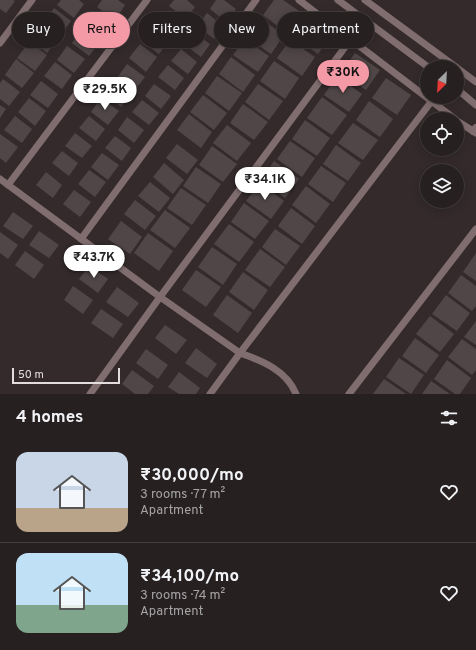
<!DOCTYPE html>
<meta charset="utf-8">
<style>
body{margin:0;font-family:Overpass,sans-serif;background:#2f2829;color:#f1f3f6;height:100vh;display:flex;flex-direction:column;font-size:15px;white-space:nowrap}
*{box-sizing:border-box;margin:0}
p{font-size:13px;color:#a4a3a5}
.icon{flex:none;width:22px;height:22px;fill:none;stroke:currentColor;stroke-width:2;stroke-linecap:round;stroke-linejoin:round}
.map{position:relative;height:394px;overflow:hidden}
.side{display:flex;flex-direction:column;background:#272020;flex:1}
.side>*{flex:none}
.banner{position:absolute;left:12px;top:12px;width:452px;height:36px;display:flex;gap:8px}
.needle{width:26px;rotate:204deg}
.fabs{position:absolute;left:420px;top:60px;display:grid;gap:8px}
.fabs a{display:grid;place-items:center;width:44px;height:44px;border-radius:50%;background:#272020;box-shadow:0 2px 10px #0003,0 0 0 1px #433e3e;font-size:20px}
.scale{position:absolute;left:12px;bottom:10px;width:108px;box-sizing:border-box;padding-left:4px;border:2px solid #e3dddd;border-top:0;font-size:11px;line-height:14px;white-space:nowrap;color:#e3dddd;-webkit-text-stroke:3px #342a2b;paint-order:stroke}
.price{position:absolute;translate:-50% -34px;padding:0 9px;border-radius:14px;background:#fff;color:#222;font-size:13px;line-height:26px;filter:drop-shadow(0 1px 2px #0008)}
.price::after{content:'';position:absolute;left:50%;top:24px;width:12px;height:9px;margin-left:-6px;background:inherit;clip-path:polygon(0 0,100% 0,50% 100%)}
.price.on{background:#f49aa6;color:#111}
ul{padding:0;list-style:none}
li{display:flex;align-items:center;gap:12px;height:100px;padding:0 16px}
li+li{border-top:1px solid #433e3e}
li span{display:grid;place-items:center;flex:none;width:112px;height:80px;border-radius:12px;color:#555}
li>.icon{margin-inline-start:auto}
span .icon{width:48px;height:48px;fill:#fffc;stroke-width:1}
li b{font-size:17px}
h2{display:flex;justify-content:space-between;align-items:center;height:48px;padding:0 16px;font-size:17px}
.pill{padding:0 14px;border-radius:18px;background:#272020;box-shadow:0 2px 10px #0003,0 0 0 1px #433e3e;font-size:14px;line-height:36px}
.pill.on{background:#f49aa6;color:#111}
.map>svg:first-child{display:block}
</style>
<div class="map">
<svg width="476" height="394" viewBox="0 0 476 394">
<rect width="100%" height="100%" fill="#342a2b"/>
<g fill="#504647">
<polygon points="0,0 13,0 15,1 6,13 0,9"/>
<polygon points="61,0 79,0 84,4 74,18 57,5"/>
<polygon points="102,0 118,0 125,5 115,20 97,7"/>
<polygon points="174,0 187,0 195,7 186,19 169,6"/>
<polygon points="216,0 224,0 236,9 226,22 210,9"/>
<polygon points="274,0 283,0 302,13 287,33 263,15"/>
<polygon points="54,8 71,21 61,35 44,22"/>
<polygon points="95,11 112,24 101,38 84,25"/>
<polygon points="167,12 183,24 174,37 157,24"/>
<polygon points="207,13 223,26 214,39 197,26"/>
<polygon points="307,16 332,34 318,54 293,36"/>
<polygon points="260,18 284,35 271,54 246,37"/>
<polygon points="41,26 58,39 47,53 31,40"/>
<polygon points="152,27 169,40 159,54 141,41"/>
<polygon points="82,29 100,42 89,56 72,43"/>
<polygon points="194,32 210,44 201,57 184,44"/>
<polygon points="245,39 269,56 258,72 233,55"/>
<polygon points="290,40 315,57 302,76 277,58"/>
<polygon points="29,42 47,55 35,71 17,58"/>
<polygon points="140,44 157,57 146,72 129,58"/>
<polygon points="67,46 85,59 74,73 57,60"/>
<polygon points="181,49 197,62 188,74 171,61"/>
<polygon points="355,53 380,70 366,90 341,73"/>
<polygon points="231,57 255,75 243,92 219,74"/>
<polygon points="16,59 34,73 22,88 5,75"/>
<polygon points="274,61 299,78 285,99 260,81"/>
<polygon points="55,62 72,75 62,89 44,76"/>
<polygon points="127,64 145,77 134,91 117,78"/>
<polygon points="168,65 184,78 175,90 158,77"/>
<polygon points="217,76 242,93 229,111 205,93"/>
<polygon points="337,76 362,94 349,112 324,95"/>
<polygon points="386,78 411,95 397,115 372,98"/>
<polygon points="3,79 20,92 9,106 0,99 0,83"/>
<polygon points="114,80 132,93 121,107 104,94"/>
<polygon points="41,81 58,94 48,108 30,95"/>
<polygon points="154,84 171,96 161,109 145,96"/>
<polygon points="258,84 283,101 269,120 245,102"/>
<polygon points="203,95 227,113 214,130 190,112"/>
<polygon points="322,97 347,115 332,135 307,118"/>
<polygon points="29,98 46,111 35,126 18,112"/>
<polygon points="101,98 119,111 108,125 91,112"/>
<polygon points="142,100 159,113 149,125 132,112"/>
<polygon points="369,101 393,119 380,137 356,120"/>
<polygon points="243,104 268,122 254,140 230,123"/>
<polygon points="0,105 6,109 0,118"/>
<polygon points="189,114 212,132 201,148 177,130"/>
<polygon points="15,116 32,129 22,143 4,130"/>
<polygon points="89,116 105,129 96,141 79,128"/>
<polygon points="127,117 144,130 134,143 118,130"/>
<polygon points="305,120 330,138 317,156 292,139"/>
<polygon points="353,123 378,140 363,160 338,143"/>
<polygon points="227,125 251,143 237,161 213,143"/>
<polygon points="75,133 92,146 82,158 65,146"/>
<polygon points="0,134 18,147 6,163 0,158"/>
<polygon points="115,136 131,148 122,161 105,148"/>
<polygon points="290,141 315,158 302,177 277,159"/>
<polygon points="177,144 198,160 187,174 166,158"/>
<polygon points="336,145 361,163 348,181 323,164"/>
<polygon points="212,146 237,164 223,182 199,165"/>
<polygon points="62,151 78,163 69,176 52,163"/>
<polygon points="102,153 119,165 108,180 91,167"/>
<polygon points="274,161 299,179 285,198 261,180"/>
<polygon points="164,163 184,180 173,194 153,177"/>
<polygon points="321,166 346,183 333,202 308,184"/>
<polygon points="196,167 221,184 208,203 183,186"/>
<polygon points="89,170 106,182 95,197 78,184"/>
<polygon points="46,172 62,185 53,198 36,185"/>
<polygon points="150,182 170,198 159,212 138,196"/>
<polygon points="260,183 284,201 271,219 246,201"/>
<polygon points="306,186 330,204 316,223 292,205"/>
<polygon points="181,188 206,205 192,225 167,208"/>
<polygon points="74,190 91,202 80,217 63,204"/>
<polygon points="135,200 156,216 145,230 124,214"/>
<polygon points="244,203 269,221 255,239 231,222"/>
<polygon points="291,208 315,226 302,244 278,226"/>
<polygon points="165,210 190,228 175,248 150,230"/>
<polygon points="13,212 33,226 23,239 3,226"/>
<polygon points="121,221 142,237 130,254 108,239"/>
<polygon points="229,224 254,242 239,262 214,244"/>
<polygon points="275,229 300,246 286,265 262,247"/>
<polygon points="39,231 59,245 49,258 29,245"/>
<polygon points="0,232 18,245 8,259 0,253"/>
<polygon points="148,233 173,251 159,271 134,253"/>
<polygon points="212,247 237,264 223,285 198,267"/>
<polygon points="260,249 285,267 270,287 245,270"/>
<polygon points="25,251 44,265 34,279 15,265"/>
<polygon points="476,253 476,281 463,272"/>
<polygon points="89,266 108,279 98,293 79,279"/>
<polygon points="196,270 221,287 206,307 182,290"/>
<polygon points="243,272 268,290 254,310 229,292"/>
<polygon points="461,275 476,286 476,306 472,311 448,293"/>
<polygon points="73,286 93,300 83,314 64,300"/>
<polygon points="117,287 139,303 128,317 106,302"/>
<polygon points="227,295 252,313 238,333 213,315"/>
<polygon points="446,295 470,313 457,331 432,314"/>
<polygon points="101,309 123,324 113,338 91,323"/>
<polygon points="430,316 454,334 440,352 416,334"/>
<polygon points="476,321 476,345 464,337"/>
<polygon points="165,325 187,340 176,354 155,338"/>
<polygon points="415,338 439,355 426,373 402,356"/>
<polygon points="462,339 476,349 476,370 472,375 448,357"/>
<polygon points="196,348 217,364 207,378 185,363"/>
<polygon points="146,349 168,365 158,379 136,363"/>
<polygon points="399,358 424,375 411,394 386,377"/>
<polygon points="447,360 471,378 460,394 455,394 434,379"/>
<polygon points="132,370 154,386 148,394 135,394 122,384"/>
<polygon points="179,372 200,388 196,394 179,394 168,387"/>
<polygon points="384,379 406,394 373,394"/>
<polygon points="431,381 450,394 422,394"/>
</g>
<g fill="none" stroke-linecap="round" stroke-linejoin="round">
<g stroke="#806d6f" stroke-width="7">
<polyline points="299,0 455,119"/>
<polyline points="338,0 428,67"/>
<polyline points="365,0 456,67"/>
<polyline points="0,43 32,0"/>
<polyline points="457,68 476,82"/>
<polyline points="457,89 476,105"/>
<polyline points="457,121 476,133"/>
<polyline points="0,179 160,297 240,353 210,394"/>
<polyline points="8,185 147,0"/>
<polyline points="81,239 256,0"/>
<polyline points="90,394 160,297 351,39"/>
<path d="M296,394c-9,-23 -33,-33 -56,-41l191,-251"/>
<polyline points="349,394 476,229"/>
</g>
<polyline stroke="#806d6f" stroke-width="8" points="473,131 476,128"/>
</g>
</svg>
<div class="fabs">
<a><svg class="needle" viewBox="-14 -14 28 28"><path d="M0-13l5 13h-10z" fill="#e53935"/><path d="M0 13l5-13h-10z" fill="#a4a3a5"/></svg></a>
<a><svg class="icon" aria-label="locate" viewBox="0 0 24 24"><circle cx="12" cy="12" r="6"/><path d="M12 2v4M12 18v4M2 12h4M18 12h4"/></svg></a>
<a><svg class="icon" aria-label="layers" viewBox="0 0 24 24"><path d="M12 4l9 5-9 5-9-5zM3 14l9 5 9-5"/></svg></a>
</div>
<div class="scale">50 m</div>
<b class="price on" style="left:343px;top:94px">₹30K</b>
<b class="price" style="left:105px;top:111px">₹29.5K</b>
<b class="price" style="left:265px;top:201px">₹34.1K</b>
<b class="price" style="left:94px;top:279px">₹43.7K</b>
<div class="banner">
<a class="pill">Buy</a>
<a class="pill on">Rent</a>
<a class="pill">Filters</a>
<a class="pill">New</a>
<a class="pill">Apartment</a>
</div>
</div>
<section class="side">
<h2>4 homes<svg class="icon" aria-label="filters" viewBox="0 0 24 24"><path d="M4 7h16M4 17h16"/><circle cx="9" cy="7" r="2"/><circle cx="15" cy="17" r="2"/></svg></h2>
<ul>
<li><span style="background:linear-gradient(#c9d6e8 70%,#b9a48a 0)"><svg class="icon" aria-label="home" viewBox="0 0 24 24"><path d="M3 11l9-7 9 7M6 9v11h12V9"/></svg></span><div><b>₹30,000/mo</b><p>3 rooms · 77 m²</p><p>Apartment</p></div><svg class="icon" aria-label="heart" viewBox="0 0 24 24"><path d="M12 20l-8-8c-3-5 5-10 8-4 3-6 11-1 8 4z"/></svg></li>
<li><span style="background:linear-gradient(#bfe0f5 65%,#7fa58c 0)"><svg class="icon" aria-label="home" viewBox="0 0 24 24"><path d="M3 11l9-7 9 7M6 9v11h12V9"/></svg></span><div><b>₹34,100/mo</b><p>3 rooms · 74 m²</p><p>Apartment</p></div><svg class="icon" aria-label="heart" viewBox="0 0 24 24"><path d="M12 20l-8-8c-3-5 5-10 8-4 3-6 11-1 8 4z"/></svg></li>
</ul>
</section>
